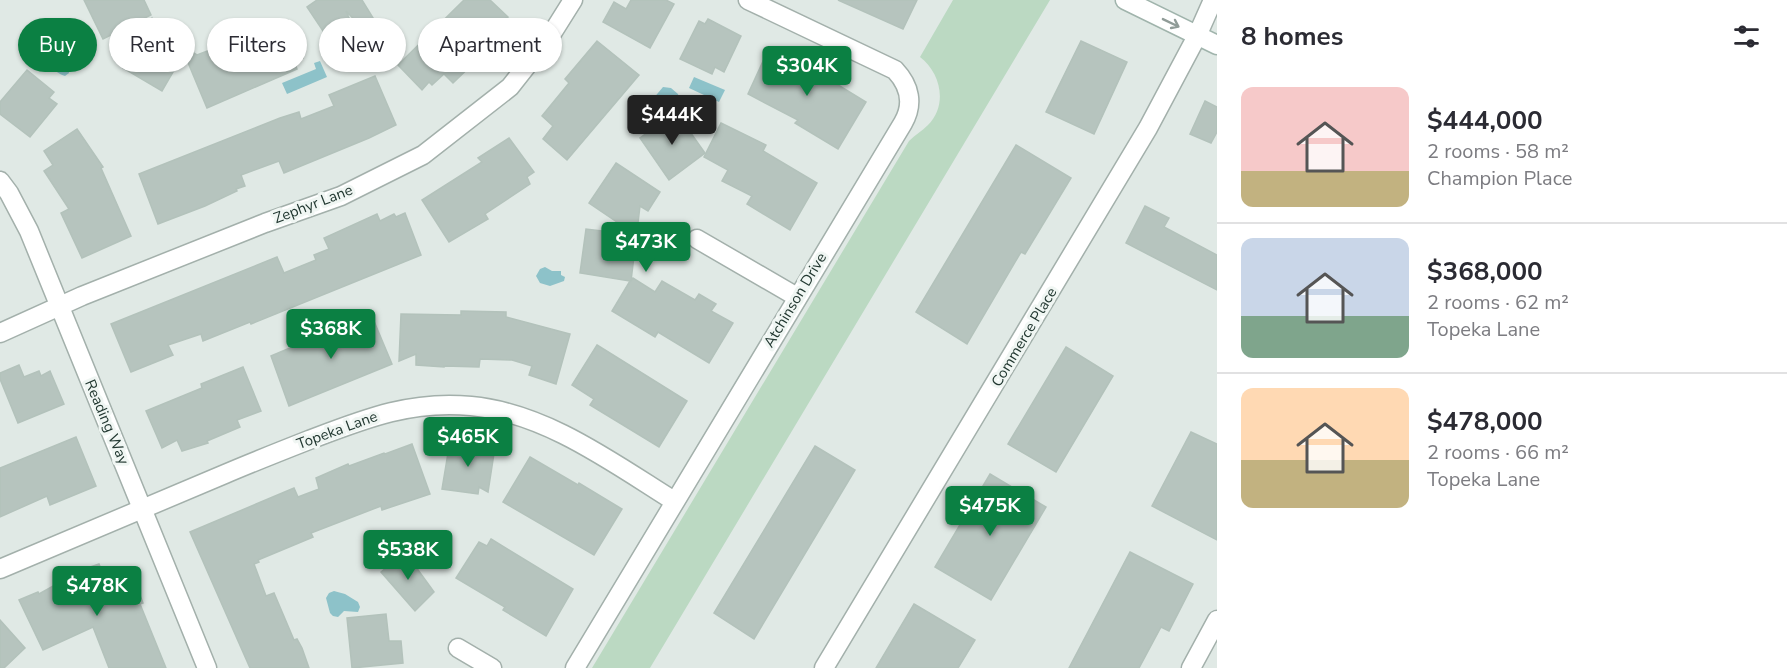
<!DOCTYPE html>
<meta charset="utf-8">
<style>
body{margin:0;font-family:"Nunito Sans",sans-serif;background:#f7f7f7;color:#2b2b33;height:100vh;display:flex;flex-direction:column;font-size:22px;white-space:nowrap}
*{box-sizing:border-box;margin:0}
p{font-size:20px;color:#7c7c81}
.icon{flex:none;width:33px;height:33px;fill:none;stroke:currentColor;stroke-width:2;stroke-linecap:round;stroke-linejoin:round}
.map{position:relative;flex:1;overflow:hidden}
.side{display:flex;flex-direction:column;background:#fff;width:570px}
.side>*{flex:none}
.top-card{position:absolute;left:18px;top:18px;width:570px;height:54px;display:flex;gap:12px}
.price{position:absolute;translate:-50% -51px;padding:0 14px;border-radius:6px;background:#0b8043;color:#fff;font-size:20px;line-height:39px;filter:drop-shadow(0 2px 3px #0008)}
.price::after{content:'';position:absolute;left:50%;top:36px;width:18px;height:14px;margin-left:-9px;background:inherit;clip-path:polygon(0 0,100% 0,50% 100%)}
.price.selected{background:#222;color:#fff}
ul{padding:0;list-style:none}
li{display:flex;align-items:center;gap:18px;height:150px;padding:0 24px}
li+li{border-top:2px solid #e1e1e2}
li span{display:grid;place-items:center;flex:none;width:168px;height:120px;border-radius:12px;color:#555}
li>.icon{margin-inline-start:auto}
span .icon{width:72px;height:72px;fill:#fffc;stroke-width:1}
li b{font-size:26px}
h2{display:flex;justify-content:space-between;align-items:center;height:72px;padding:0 24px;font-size:26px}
.tag{padding:0 21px;border-radius:27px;background:#fff;box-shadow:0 2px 4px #0004;font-size:21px;line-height:54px}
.tag.selected{background:#0b8043;color:#fff}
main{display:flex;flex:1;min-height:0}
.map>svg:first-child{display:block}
</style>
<main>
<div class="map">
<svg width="1217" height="668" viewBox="0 0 1217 668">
<rect width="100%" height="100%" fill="#e0e9e5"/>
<path fill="#bbd9c2" d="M953,0h97l-400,668h-58l317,-527c6,-6 13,-10 19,-16 20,-20 13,-52 -8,-68z"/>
<g fill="#8dc2c9">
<path d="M47,51c11,-1 23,12 22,22l-4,3c-7,-2 -20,-11 -20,-18z"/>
<polygon points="320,61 327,77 287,94 282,83 316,69 314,63"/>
<polygon points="694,77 725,90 719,102 689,88"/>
<polygon points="663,87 671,88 678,94 679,98 673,105 665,105 659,116 653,117 649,114 647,106"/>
<polygon points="545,267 552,271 561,271 561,275 565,277 564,281 550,286 540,283 536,276 540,269"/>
<polygon points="334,591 345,594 358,602 360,607 358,612 344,611 338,617 333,616 330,613 326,598 329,593"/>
</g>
<g fill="#b6c4be" stroke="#b3c2bb" stroke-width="1.5">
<polygon points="84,0 144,0 151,15 103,39"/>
<polygon points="317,0 362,0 378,26 367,33 346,11 358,38 337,52 307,7"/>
<polygon points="464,0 490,0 508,17 506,18 509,21 491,40 496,45 482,59 480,57 453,83 444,74 432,85 429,82 422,90 398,65"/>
<polygon points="631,0 666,0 674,4 650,48 603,22 614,2 626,9"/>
<polygon points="838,0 917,0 903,29"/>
<polygon points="152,18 159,32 197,55 288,20 303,58 294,61 297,69 207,108 184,53 162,91 123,68"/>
<polygon points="708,19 741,36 724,72 715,67 712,74 680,59 699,21 705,24"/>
<polygon points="597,41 639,75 567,160 543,139 553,126 542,116 569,83 565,79"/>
<polygon points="1081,41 1127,62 1094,134 1046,112"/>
<polygon points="769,48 787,54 786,56 807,66 866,102 838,149 795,123 798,120 748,94"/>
<polygon points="27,70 54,92 49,98 57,104 30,137 0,114 0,102"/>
<polygon points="375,76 396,125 369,138 284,173 279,161 241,175 245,186 236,189 237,191 205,206 158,224 139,174 280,118 299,112 301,119 334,106 329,95"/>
<polygon points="1205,101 1217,107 1217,132 1211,143 1190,134"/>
<polygon points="676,112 705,153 669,180 640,138"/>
<polygon points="721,123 766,145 763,151 817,183 790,230 747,204 752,196 722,181 728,170 704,157"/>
<polygon points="77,129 103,167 101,168 131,236 82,258 61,213 69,209 44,171 53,165 44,151"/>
<polygon points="509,138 534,172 527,177 530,184 485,214 488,219 449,242 422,200 482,162 478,158"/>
<polygon points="1016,145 1071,178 1025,254 1021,252 967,344 916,312"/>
<polygon points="616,163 660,192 648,211 640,206 631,281 633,278 655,292 662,281 695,300 699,294 716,304 711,311 733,323 709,363 658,332 655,337 612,311 630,281 580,273 586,229 636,235 589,203"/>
<polygon points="1145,206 1169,218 1164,227 1217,255 1217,290 1126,243"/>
<polygon points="405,213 421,255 251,324 250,322 203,341 201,334 168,345 173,355 131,372 111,324 277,257 284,273 316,260 314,255 329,249 324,238 377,214 380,221 394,214 396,217"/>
<polygon points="461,311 506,312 506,317 570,334 556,384 529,375 532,366 512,360 480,359 479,367 444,366 444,367 416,365 416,354 399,361 401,314 461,315"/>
<polygon points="371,314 392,364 289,406 271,356"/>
<polygon points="597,345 687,401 659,447 590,405 594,399 572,385"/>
<polygon points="1066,347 1113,376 1056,472 1008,444"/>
<polygon points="19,365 24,377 39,371 41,376 50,371 64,404 18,423 0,379 0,373"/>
<polygon points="243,367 261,411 237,420 240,427 207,441 208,443 182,451 177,440 162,448 146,411 202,388 201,384"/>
<polygon points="1191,432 1217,444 1217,540 1152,506"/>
<polygon points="76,437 96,486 50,505 47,496 0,517 0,468"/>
<polygon points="450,441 495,447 488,492 479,487 478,494 442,489"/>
<polygon points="412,444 430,494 382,510 381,506 311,533 313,537 258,560 259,562 254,564 266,596 274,593 294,640 297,639 302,648 309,668 250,668 190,532 294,488 298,497 319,489 316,478 348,464 349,466 384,453 385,454"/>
<polygon points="815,446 855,470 754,639 714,613"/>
<polygon points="530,457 578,485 579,483 622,509 594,555 503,502"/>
<polygon points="990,474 1046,507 991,600 935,567"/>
<polygon points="491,539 573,589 546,636 503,610 505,607 456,578 479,542 487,546"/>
<polygon points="405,552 434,592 415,611 381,572"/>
<polygon points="1130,552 1193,584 1169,631 1161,627 1139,668 1069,668"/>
<polygon points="99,564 104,576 129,567 143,603 140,604 166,668 109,668 93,627 43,650 19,600 38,592 39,594 82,570"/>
<polygon points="914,604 975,640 958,668 876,668"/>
<polygon points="386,614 389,641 401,641 403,663 352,668 347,618"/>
<polygon points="0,620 25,648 4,668 0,668"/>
</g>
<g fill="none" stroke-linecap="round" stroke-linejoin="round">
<defs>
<g id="minor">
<polyline points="0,181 9,193 29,231 207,668"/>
<polyline points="697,239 797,297"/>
<polyline points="0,333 82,296 265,223 341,196 423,155 510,87 551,35 573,0"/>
<path d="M0,569c75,-32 150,-64 225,-95 28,-12 56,-23 84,-34 55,-21 102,-40 162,-34 75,7 142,57 203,95"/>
<polyline points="458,648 492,668"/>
<path d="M575,668l328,-545c11,-19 7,-37 -8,-53l-147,-70"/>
<polyline points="824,668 1148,128 1197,36 1213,0"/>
<polyline points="1191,668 1217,620"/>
</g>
<g id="secondary">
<polyline points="1125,0 1217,45"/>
<polyline points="1215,0 1217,1"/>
</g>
</defs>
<use href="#minor" stroke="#a3b0ab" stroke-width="21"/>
<use href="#secondary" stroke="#a0b4ac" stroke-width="21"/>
<use href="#minor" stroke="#fff" stroke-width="18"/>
<use href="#secondary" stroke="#fff" stroke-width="18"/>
</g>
<defs><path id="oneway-shaft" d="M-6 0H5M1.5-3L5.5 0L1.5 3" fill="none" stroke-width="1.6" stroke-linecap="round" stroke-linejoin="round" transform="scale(1.5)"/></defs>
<use stroke="#909c98" href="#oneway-shaft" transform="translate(1171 23) rotate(26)"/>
<g text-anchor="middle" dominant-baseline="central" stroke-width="6" stroke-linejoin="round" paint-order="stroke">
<g font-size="15" fill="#223831" stroke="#f0f6f3">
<text transform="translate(313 204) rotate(-21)">Zephyr Lane</text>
<text transform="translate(795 300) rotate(-59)">Atchinson Drive</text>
<text transform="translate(1024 337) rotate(-59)">Commerce Place</text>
<text transform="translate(107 422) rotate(67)">Reading Way</text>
<text transform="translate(337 430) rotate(-20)">Topeka Lane</text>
</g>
</g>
</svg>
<b class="price" style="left:807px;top:97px">$304K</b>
<b class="price selected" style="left:672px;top:146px">$444K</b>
<b class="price" style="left:646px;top:273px">$473K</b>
<b class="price" style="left:331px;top:360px">$368K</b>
<b class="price" style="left:468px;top:468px">$465K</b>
<b class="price" style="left:990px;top:537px">$475K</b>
<b class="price" style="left:408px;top:581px">$538K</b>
<b class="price" style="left:97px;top:617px">$478K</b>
<div class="top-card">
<a class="tag selected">Buy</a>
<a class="tag">Rent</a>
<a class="tag">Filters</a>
<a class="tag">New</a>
<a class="tag">Apartment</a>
</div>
</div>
<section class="side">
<h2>8 homes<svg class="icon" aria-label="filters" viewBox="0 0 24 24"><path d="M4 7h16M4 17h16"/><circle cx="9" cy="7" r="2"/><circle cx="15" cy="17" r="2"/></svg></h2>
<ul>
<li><span style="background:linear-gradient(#f6c9c9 70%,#c2b280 0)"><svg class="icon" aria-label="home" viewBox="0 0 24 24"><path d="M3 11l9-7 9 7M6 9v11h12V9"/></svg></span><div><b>$444,000</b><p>2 rooms · 58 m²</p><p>Champion Place</p></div></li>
<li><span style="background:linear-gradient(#c9d6e8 65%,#7fa58c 0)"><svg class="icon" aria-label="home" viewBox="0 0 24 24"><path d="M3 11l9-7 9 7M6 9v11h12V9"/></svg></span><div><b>$368,000</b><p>2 rooms · 62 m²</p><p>Topeka Lane</p></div></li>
<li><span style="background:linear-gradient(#ffd9b3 60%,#c2b280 0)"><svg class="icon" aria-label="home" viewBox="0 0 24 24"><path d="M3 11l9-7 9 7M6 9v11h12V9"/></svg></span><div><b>$478,000</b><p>2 rooms · 66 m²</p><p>Topeka Lane</p></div></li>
</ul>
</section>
</main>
